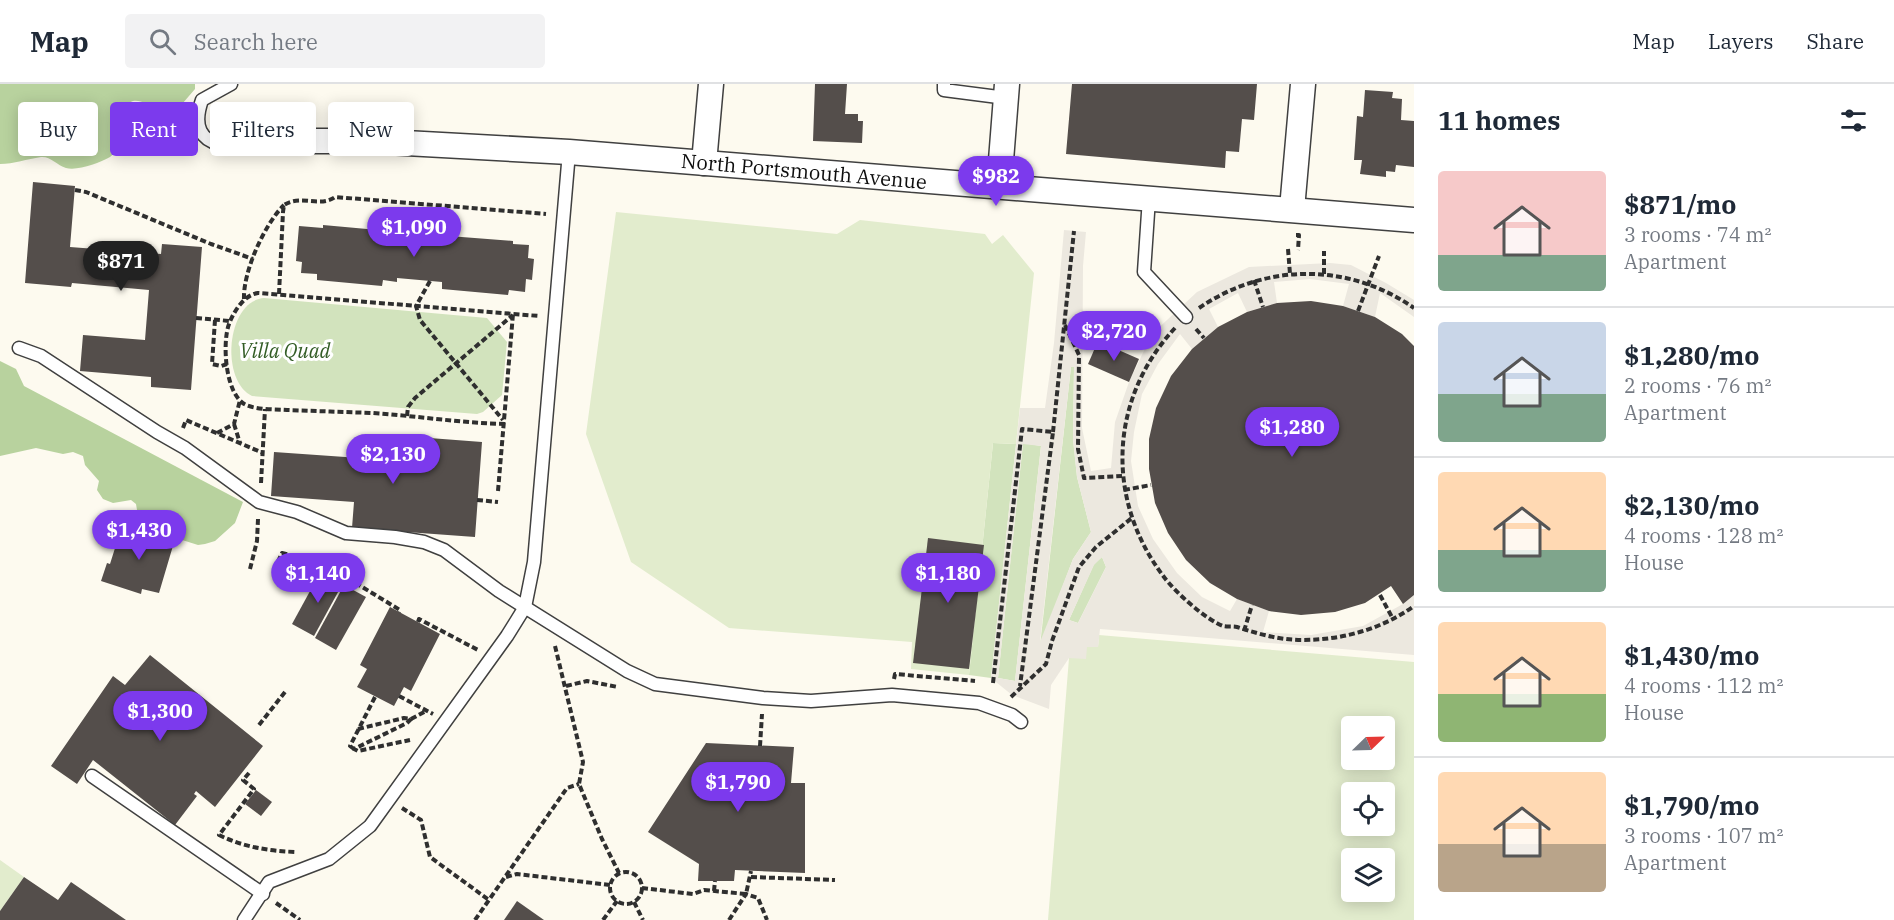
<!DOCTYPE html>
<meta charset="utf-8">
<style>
body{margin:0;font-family:"IBM Plex Serif",serif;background:#f2f2f3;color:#1f2937;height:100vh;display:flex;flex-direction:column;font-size:22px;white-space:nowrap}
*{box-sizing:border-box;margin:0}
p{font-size:20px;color:#747a83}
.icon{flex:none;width:33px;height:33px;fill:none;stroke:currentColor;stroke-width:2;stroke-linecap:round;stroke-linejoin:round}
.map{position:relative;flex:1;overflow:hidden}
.drawer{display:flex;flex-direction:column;background:#fff;width:480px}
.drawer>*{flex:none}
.top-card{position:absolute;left:18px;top:18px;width:570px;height:54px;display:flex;gap:12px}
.needle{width:39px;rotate:67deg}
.controls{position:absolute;left:1341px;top:632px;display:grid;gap:12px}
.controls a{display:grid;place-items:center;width:54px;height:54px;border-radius:6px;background:#fff;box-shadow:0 3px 15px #0003;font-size:30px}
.price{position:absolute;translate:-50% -51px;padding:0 14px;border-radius:21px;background:#7c3aed;color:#fff;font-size:20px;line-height:39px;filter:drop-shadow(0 2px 3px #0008)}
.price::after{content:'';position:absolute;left:50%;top:36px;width:18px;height:14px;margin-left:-9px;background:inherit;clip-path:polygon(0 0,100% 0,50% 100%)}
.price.active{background:#222;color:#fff}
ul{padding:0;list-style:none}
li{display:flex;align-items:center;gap:18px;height:150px;padding:0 24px}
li+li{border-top:2px solid #e0e1e3}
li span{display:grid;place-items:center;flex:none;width:168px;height:120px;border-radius:6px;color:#555}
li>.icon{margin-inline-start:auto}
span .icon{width:72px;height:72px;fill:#fffc;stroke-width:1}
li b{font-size:26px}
h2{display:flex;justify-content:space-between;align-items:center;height:72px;padding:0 24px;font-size:26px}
.chip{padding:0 21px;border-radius:6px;background:#fff;box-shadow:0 3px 15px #0003;font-size:21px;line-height:54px}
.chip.active{background:#7c3aed;color:#fff}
header{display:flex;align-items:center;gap:36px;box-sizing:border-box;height:84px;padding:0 30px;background:#fff;border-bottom:2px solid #e0e1e3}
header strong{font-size:28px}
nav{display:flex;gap:33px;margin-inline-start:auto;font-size:21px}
.search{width:420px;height:54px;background:#f2f2f3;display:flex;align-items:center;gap:15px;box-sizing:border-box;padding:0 21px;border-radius:6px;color:#747a83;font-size:22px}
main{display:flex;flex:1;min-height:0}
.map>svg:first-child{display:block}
</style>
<header>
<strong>Map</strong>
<div class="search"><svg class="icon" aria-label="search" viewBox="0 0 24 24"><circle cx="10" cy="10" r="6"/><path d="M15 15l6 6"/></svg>Search here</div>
<nav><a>Map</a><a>Layers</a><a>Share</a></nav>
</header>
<main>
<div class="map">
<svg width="1414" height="836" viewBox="0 0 1414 836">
<rect width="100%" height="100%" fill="#fdfaef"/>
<g fill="#d2e3bd">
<path d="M264,214l223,20 20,24 -5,53 -19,17 -6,2 -225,-18c-32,-15 -26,-95 12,-98z"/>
<polygon points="1071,283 1074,283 1073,355 1077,393 1091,448 1073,475 1040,562"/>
<polygon points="993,359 1016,360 991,594 969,591"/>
<polygon points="1023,359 1041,362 1015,597 998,594"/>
<polygon points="1102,473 1106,483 1078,539 1069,536 1094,480"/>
</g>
<g fill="#b8d29e">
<path d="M0,0h195v5l-25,29c-13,-2 -21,-19 -37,-17 -15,3 -1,42 -23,56 -11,6 -32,14 -44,11 -9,-3 -16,-12 -25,-11 -14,2 -27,7 -41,7z"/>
<polygon points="0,277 16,285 24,302 243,418 235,439 215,457 205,460 198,461 179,455 173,450 142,441 139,438 136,420 131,416 113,419 103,415 97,406 99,397 85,381 83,372 73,368 63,370 36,364 0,372"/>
</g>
<g fill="#e2eccd" fill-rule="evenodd">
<polygon points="616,128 837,150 860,136 985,150 992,160 1003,151 1034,189 1016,360 993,359 969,591 911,585 912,558 729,544 631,478 586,350"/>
<path d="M1099,551l315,27v258h-366l21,-262 18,-12 11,1zM1352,642h32v33h-32zM1352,708h32v33h-32zM1352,774h32v33h-32z"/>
<polygon points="0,776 24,793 0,827"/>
</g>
<path fill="#ece8df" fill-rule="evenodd" d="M1064,146l22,2 -3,34 -1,162 9,43 20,-3 4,-46 14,-40 23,-48 45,-42 52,-25 81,-4 21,2 35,18 28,17v17l-34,-24 -5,24 -32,-11 6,-22 -39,-5 -36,3 3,21 -30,9 -9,-19 -29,16 9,18 -26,22 -12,-15 -22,30 -16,30 -8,38 -3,29 7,45 15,33 24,34 25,24 28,14 7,-12 32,12 -6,21 48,3 52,-9 40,-22 11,-9v60l-314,-26 -2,18h-11l-1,12 -17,-1 -18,27 -2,24 -37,-14 -21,-17 29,-270h25l9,-65zM1071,283h3l-1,72 4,38 14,55 -18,27 -33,83zM1023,360l18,2 -26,235 -17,-3zM1102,473l4,10 -28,56 -9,-3 25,-55z"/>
<g fill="#544e4b">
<polygon points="815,0 847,0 845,30 858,30 858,37 863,37 862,59 813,57"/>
<polygon points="1072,0 1257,0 1254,36 1242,35 1239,68 1226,67 1225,84 1066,70"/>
<polygon points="1365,6 1393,8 1392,14 1402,15 1401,36 1414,37 1414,83 1396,81 1395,88 1386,87 1386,93 1360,90 1362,76 1354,76 1357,32 1363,33"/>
<polygon points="33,98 75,102 70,163 161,170 162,160 202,163 191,306 151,303 151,293 80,287 83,251 145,256 149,206 72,199 71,203 25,199"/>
<polygon points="401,137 437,140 436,151 513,157 513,160 529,161 528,174 534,175 532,196 526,195 525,208 509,206 508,211 442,205 442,198 397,194 397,198 383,196 382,202 317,196 317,190 301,189 302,178 296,177 299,142 323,144 323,141 400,148"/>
<polygon points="1311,217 1343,222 1375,233 1402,250 1414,262 1414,511 1403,520 1391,502 1365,519 1335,528 1301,531 1269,527 1237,515 1210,499 1186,476 1168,449 1155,419 1149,385 1149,355 1156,324 1171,292 1192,265 1218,243 1247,228 1277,219"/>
<polygon points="1098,257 1139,275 1129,298 1088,280"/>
<polygon points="390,351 482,358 475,453 352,444 354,418 271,412 274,368 388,376"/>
<polygon points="135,443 175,455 159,509 142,505 141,510 101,497 107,479 110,480 121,445 133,449"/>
<polygon points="928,454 984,461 969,585 913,579"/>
<polygon points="321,487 343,499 314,552 292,540"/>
<polygon points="344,501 366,513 336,566 315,554"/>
<polygon points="390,523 440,550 411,607 404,603 394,622 357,603 367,585 360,581"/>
<polygon points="150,571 263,662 215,723 196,707 194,710 197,712 175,741 93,676 77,700 51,682 113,592 125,601"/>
<polygon points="706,659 794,663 791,699 805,699 805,789 735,786 734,797 698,797 699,780 648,748"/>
<polygon points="256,706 272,718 261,732 245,720"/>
<polygon points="24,793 58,816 71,798 126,836 0,836 0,827"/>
<polygon points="517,817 544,836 504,836"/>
</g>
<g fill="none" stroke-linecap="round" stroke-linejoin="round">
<defs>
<g id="service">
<path d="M231,0l-29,16c-23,66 64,43 99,41"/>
<polyline points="944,0 944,6 1006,14"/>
<polyline points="1149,114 1144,188 1186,233"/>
<polyline points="19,264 41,272 157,348 185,364 259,418 297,428 346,449 395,453 424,458 444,466 499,507 627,587 655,600 763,614 811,617 892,611 979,619 1012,631 1021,638"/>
<polyline points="92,692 263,810"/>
<polyline points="244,836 269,798 329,775 370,742 507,552 525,523 534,478 569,68"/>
</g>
<g id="minor">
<polyline points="301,57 369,57 569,68 1414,136"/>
<polyline points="704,79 711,0"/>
<polyline points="999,102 1007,0"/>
<polyline points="1292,125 1303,0"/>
</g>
</defs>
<use href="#service" stroke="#404040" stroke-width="15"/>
<use href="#minor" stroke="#404040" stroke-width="27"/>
<g stroke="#2f2f2f" stroke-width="4" stroke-dasharray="6 3" stroke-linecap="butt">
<polyline points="75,106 86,108 211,160 253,175"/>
<polyline points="1296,151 1299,151 1298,166"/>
<polyline points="1288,165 1290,190"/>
<polyline points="1324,190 1324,167"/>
<polyline points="1254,196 1263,223"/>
<polyline points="430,197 416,222 420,236 503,336"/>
<path d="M279,210l4,-82 1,-7c17,-11 36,3 51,-8l211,17"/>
<path d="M244,215c-1,-27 20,-74 40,-94"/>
<path d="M1199,224c66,-45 149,-46 215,0"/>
<polyline points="1358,227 1379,172"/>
<polyline points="196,234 230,237"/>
<polyline points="215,236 212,280 221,282 227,280"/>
<polyline points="1065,241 1079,271 1078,365 1084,394 1122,392"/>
<path d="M1175,244c-66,71 -70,172 -11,249 11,15 41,42 59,49 4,1 9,0 14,1 22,7 42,13 66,13 39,0 79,-11 111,-34"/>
<polyline points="1196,245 1204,254"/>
<polyline points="407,332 408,323 415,314 513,231"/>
<polyline points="234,340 240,359"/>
<path d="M505,340c-44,-1 -88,-8 -132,-11 -29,-1 -57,-2 -86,-3 -13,-1 -29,0 -41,-5 -21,-10 -24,-62 -17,-81 5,-13 15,-29 29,-31l281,23"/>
<polyline points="183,344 186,336 263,369"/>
<polyline points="1053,348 1074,147"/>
<polyline points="217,349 234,340 240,316"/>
<polyline points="261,399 265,325"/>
<polyline points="1124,406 1151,401"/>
<polyline points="498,407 513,230"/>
<polyline points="477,416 498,418"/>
<polyline points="250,485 257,457 258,435"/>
<polyline points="274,486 282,469 321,478 400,526 399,528"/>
<polyline points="1380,511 1393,535"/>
<polyline points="418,538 419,535 478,566"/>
<polyline points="1244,547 1252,521"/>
<polyline points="555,562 583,678 579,700 602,755 619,789"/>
<polyline points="894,595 895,590 975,597"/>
<polyline points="993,599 1022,345 1053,348 1020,602"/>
<polyline points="566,602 587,597 618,603"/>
<polyline points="399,612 433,630"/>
<polyline points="1011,613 1046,580 1052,557 1079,483 1096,463 1133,433"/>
<polyline points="411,635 426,627"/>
<polyline points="259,641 285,608"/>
<polyline points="358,645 404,634 411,635 407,639 354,665 358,667 410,656"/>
<polyline points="760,662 762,630"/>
<polyline points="354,665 350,662 375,613"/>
<path d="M249,689l-6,7 11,9 -35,46c24,12 50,16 77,17"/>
<polyline points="402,724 421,736 430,773 489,816"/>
<circle cx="626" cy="804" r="16"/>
<polyline points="506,793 517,790 610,801"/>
<polyline points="751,793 835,796"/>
<polyline points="642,804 693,810 704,806 746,810 751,787"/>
<polyline points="714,807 715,797"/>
<polyline points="634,818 643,836"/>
<polyline points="276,819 300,836"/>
<polyline points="475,836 567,704 579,700"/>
<polyline points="603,836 617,817"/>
<polyline points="729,836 746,810 758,814 767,836"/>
</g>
<use href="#service" stroke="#fff" stroke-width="12"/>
<use href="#minor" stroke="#fff" stroke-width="24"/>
</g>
<g text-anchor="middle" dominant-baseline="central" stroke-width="6" stroke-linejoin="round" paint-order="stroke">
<g font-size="20" fill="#0d0d0d" stroke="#fff">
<text transform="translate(804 87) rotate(5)">North Portsmouth Avenue</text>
</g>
<g font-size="20" font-style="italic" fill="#335d26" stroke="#fff">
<text x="285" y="266">Villa Quad</text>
</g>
</g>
</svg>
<div class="controls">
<a><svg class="needle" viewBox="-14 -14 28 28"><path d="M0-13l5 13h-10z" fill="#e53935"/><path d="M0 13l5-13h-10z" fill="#747a83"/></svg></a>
<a><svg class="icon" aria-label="locate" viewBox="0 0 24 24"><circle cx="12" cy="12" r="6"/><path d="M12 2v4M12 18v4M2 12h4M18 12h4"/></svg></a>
<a><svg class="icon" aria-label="layers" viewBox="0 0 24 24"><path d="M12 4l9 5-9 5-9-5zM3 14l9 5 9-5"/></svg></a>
</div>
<b class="price" style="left:996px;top:123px">$982</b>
<b class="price" style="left:414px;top:174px">$1,090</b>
<b class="price active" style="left:121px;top:208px">$871</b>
<b class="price" style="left:1114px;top:278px">$2,720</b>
<b class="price" style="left:1292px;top:374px">$1,280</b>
<b class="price" style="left:393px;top:401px">$2,130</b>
<b class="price" style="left:139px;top:477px">$1,430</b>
<b class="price" style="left:318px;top:520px">$1,140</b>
<b class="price" style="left:948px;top:520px">$1,180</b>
<b class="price" style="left:160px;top:658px">$1,300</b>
<b class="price" style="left:738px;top:729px">$1,790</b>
<div class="top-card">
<a class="chip">Buy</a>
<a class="chip active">Rent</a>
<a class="chip">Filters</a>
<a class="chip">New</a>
</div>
</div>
<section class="drawer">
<h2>11 homes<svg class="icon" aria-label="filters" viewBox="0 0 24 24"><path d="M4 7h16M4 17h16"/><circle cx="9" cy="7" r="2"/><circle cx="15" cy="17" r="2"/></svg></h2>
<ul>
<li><span style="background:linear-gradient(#f6c9c9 70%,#7fa58c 0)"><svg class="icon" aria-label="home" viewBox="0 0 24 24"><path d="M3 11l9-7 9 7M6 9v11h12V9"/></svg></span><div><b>$871/mo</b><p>3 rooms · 74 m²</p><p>Apartment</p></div></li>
<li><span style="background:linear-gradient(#c9d6e8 60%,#7fa58c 0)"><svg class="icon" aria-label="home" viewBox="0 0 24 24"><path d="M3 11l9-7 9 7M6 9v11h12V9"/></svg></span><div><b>$1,280/mo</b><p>2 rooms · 76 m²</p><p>Apartment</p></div></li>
<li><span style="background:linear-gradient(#ffd9b3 65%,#7fa58c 0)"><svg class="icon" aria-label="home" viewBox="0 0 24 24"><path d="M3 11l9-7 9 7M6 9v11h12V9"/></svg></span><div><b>$2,130/mo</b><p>4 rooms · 128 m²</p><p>House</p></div></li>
<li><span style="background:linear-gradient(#ffd9b3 60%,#8fb573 0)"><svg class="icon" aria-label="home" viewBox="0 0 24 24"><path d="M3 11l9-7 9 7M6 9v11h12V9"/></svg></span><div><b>$1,430/mo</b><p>4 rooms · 112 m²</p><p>House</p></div></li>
<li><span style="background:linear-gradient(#ffd9b3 60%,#b9a48a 0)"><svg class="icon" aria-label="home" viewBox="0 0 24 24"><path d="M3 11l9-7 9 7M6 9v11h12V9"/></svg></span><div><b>$1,790/mo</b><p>3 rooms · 107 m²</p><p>Apartment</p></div></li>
</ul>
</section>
</main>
